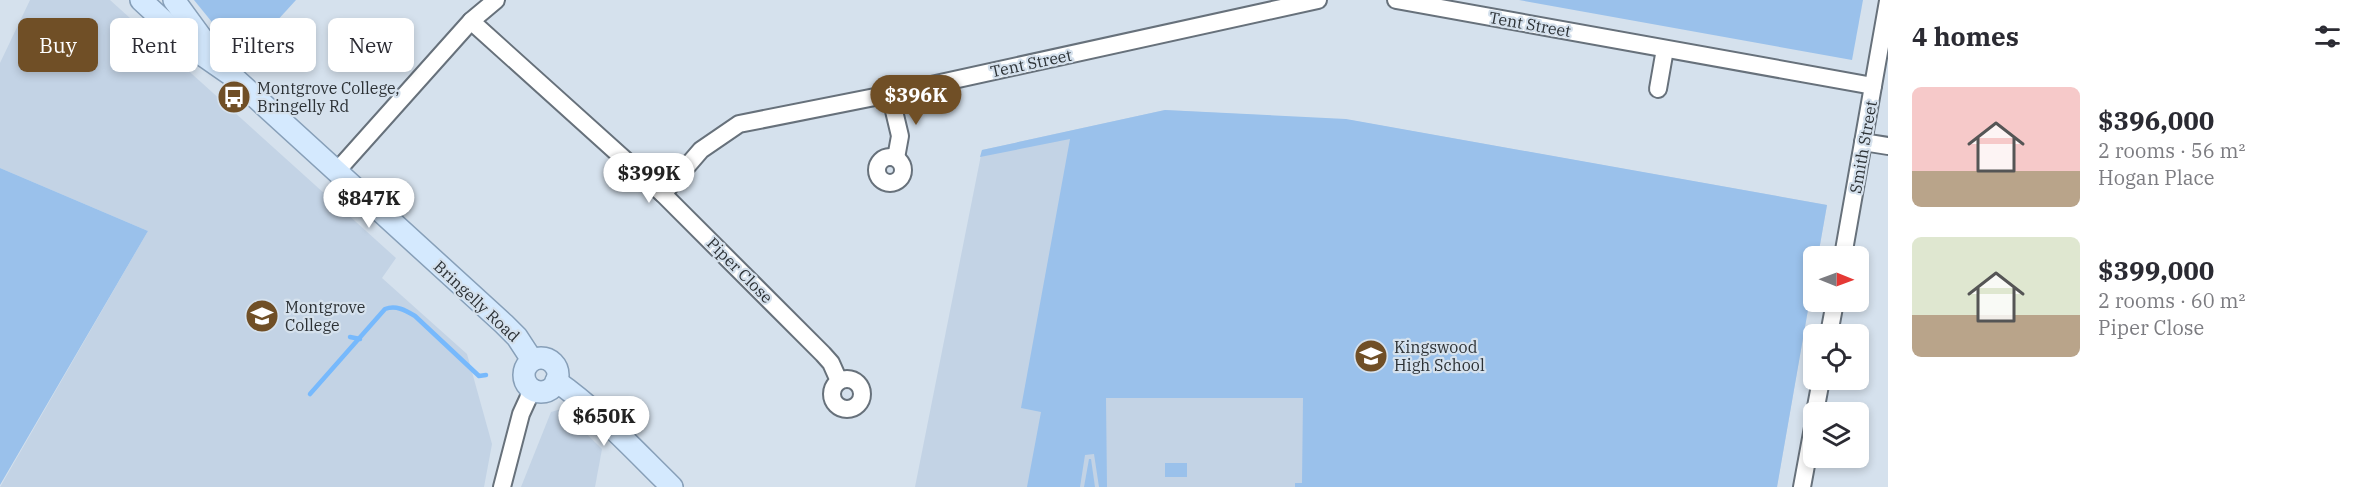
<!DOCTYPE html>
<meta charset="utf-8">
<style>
body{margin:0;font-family:"IBM Plex Serif",serif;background:#f2f2f3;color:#2b2b33;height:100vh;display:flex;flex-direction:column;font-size:22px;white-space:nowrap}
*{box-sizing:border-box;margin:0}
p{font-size:20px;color:#7c7c81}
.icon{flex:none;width:33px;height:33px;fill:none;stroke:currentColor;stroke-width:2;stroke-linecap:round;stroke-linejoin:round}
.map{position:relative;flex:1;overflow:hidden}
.panel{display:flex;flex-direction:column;background:#fff;width:480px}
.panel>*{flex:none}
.top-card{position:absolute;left:18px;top:18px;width:570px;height:54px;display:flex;gap:12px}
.needle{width:39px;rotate:91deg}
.controls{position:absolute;left:1803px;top:246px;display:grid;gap:12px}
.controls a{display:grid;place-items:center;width:66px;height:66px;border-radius:9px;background:#fff;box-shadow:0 3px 9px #0003;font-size:30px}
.price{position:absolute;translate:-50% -51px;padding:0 14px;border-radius:21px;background:#fff;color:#222;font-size:20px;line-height:39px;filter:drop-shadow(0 2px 3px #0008)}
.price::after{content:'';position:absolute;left:50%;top:36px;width:18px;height:14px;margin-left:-9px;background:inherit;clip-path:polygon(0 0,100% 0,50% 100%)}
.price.selected{background:#704f26;color:#fff}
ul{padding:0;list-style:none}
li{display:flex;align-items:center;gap:18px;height:150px;padding:0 24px}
li span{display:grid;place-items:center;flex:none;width:168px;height:120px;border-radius:9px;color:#555}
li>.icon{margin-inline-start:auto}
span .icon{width:72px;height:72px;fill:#fffc;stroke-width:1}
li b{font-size:26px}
h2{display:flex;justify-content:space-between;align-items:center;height:72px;padding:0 24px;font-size:26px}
.tag{padding:0 21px;border-radius:9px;background:#fff;box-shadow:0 3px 9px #0003;font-size:21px;line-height:54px}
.tag.selected{background:#704f26;color:#fff}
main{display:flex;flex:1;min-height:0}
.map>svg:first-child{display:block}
</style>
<main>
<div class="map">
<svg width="1888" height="487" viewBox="0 0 1888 487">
<rect width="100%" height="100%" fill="#d5e1ed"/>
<g fill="#c3d3e5">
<polygon points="30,0 110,0 396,258 382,278 467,354 492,444 484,487 0,487 148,231 0,168 0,63"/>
<polygon points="1165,110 1350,120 1827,205 1818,256 1814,256 1813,281 1777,487 915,487 982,150"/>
<polygon points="561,409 602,449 595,487 521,487 551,412"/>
</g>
<g fill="#9ac1eb">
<polygon points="194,0 296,0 242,59"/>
<polygon points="1519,0 1863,0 1852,60"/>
<polygon points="1165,110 1346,119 1827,205 1818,256 1814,256 1813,281 1777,487 1295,487 1295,483 1302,483 1303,398 1106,398 1107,487 1099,487 1094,454 1085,455 1080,487 1027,487 1041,412 1021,408 1070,139 980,157 982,150"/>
<polygon points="0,168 148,231 0,485"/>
<polygon points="1089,459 1091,459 1095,487 1084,487"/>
<rect x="1165" y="463" width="22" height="14"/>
</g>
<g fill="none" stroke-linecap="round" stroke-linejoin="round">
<g stroke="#77b9fc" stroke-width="4.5">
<polyline points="350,337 360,339"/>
<path d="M310,394l75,-85c11,-4 20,1 30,7l64,60 7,-1"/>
</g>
<defs>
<g id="minor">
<polyline points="1396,0 1873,86"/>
<polyline points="471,21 663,194 823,354 831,363 839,381"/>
<polyline points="1658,89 1665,49"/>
<polyline points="890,94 900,136 896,158"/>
<polyline points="1863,142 1888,146"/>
<circle cx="890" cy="170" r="13"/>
<polyline points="336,172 471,21 496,0"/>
<polyline points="663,194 701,150 739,124 890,94 1318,0"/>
<polyline points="1843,256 1888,1"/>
<polyline points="1829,334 1835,302"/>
<circle cx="847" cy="394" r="15"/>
<polyline points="1815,412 1821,380"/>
<polyline points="502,487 521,414 532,390"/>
<polyline points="1802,487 1814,422"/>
</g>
<g id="major">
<polyline points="141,0 195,50 231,75 504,324 517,337 532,360"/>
<polyline points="174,0 212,52"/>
<circle cx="541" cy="375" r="17"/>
<path d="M556,381c43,30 79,70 116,106"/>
</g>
</defs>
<use href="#minor" stroke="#67717b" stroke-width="20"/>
<use href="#major" stroke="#879fb8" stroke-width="24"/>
<use href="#minor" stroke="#fff" stroke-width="16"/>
<use href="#major" stroke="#d4e9fe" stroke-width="21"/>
</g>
<defs>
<symbol id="bus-disc" viewBox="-11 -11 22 22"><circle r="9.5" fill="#704f26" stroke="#d5e1ed"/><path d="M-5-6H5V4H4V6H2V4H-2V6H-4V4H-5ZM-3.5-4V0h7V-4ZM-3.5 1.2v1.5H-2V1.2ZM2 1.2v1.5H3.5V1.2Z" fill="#fff"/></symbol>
<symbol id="school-disc" viewBox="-11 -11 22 22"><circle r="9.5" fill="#704f26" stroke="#d5e1ed"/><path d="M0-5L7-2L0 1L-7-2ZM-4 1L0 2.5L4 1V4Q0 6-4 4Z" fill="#fff"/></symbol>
</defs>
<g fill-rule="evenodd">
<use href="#bus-disc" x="215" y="78" width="38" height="38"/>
<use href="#school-disc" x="243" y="297" width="38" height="38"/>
<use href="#school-disc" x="1352" y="337" width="38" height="38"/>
</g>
<g text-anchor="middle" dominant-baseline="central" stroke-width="4.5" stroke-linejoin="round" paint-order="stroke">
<g font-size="16" fill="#2c3135" stroke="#d5e1ed">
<text transform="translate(1530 24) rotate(10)">Tent Street</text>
<text transform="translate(1031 63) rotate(-12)">Tent Street</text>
<text transform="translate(1863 147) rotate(-80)">Smith Street</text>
<text transform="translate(740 270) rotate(45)">Piper Close</text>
<text transform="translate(477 301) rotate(43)">Bringelly Road</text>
</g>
<g font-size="16" fill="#2c3135" stroke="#d5e1ed" text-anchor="start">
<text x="257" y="88">Montgrove College,<tspan x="257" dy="18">Bringelly Rd</tspan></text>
<text x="285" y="307">Montgrove<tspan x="285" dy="18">College</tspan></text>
<text x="1394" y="347">Kingswood<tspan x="1394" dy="18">High School</tspan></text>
</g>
</g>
</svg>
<div class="controls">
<a><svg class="needle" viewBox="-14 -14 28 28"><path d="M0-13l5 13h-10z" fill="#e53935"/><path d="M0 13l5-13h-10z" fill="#7c7c81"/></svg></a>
<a><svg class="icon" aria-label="locate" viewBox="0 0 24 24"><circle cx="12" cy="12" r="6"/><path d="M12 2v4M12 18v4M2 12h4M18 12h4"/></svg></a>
<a><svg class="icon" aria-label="layers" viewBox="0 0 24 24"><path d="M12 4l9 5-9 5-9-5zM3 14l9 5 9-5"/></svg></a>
</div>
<b class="price selected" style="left:916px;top:126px">$396K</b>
<b class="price" style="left:649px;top:204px">$399K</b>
<b class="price" style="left:369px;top:229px">$847K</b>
<b class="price" style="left:604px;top:447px">$650K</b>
<div class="top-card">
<a class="tag selected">Buy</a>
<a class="tag">Rent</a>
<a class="tag">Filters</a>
<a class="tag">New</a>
</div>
</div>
<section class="panel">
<h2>4 homes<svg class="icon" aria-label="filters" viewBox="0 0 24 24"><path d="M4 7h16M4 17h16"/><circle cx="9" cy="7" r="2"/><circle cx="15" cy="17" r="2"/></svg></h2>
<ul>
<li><span style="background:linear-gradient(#f6c9c9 70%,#b9a48a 0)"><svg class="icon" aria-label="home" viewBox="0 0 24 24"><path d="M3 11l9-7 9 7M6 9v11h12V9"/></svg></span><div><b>$396,000</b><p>2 rooms · 56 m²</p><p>Hogan Place</p></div></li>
<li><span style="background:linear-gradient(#dfe7d0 65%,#b9a48a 0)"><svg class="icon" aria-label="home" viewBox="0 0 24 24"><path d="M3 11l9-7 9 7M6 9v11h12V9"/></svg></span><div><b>$399,000</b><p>2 rooms · 60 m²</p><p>Piper Close</p></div></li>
</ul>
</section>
</main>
